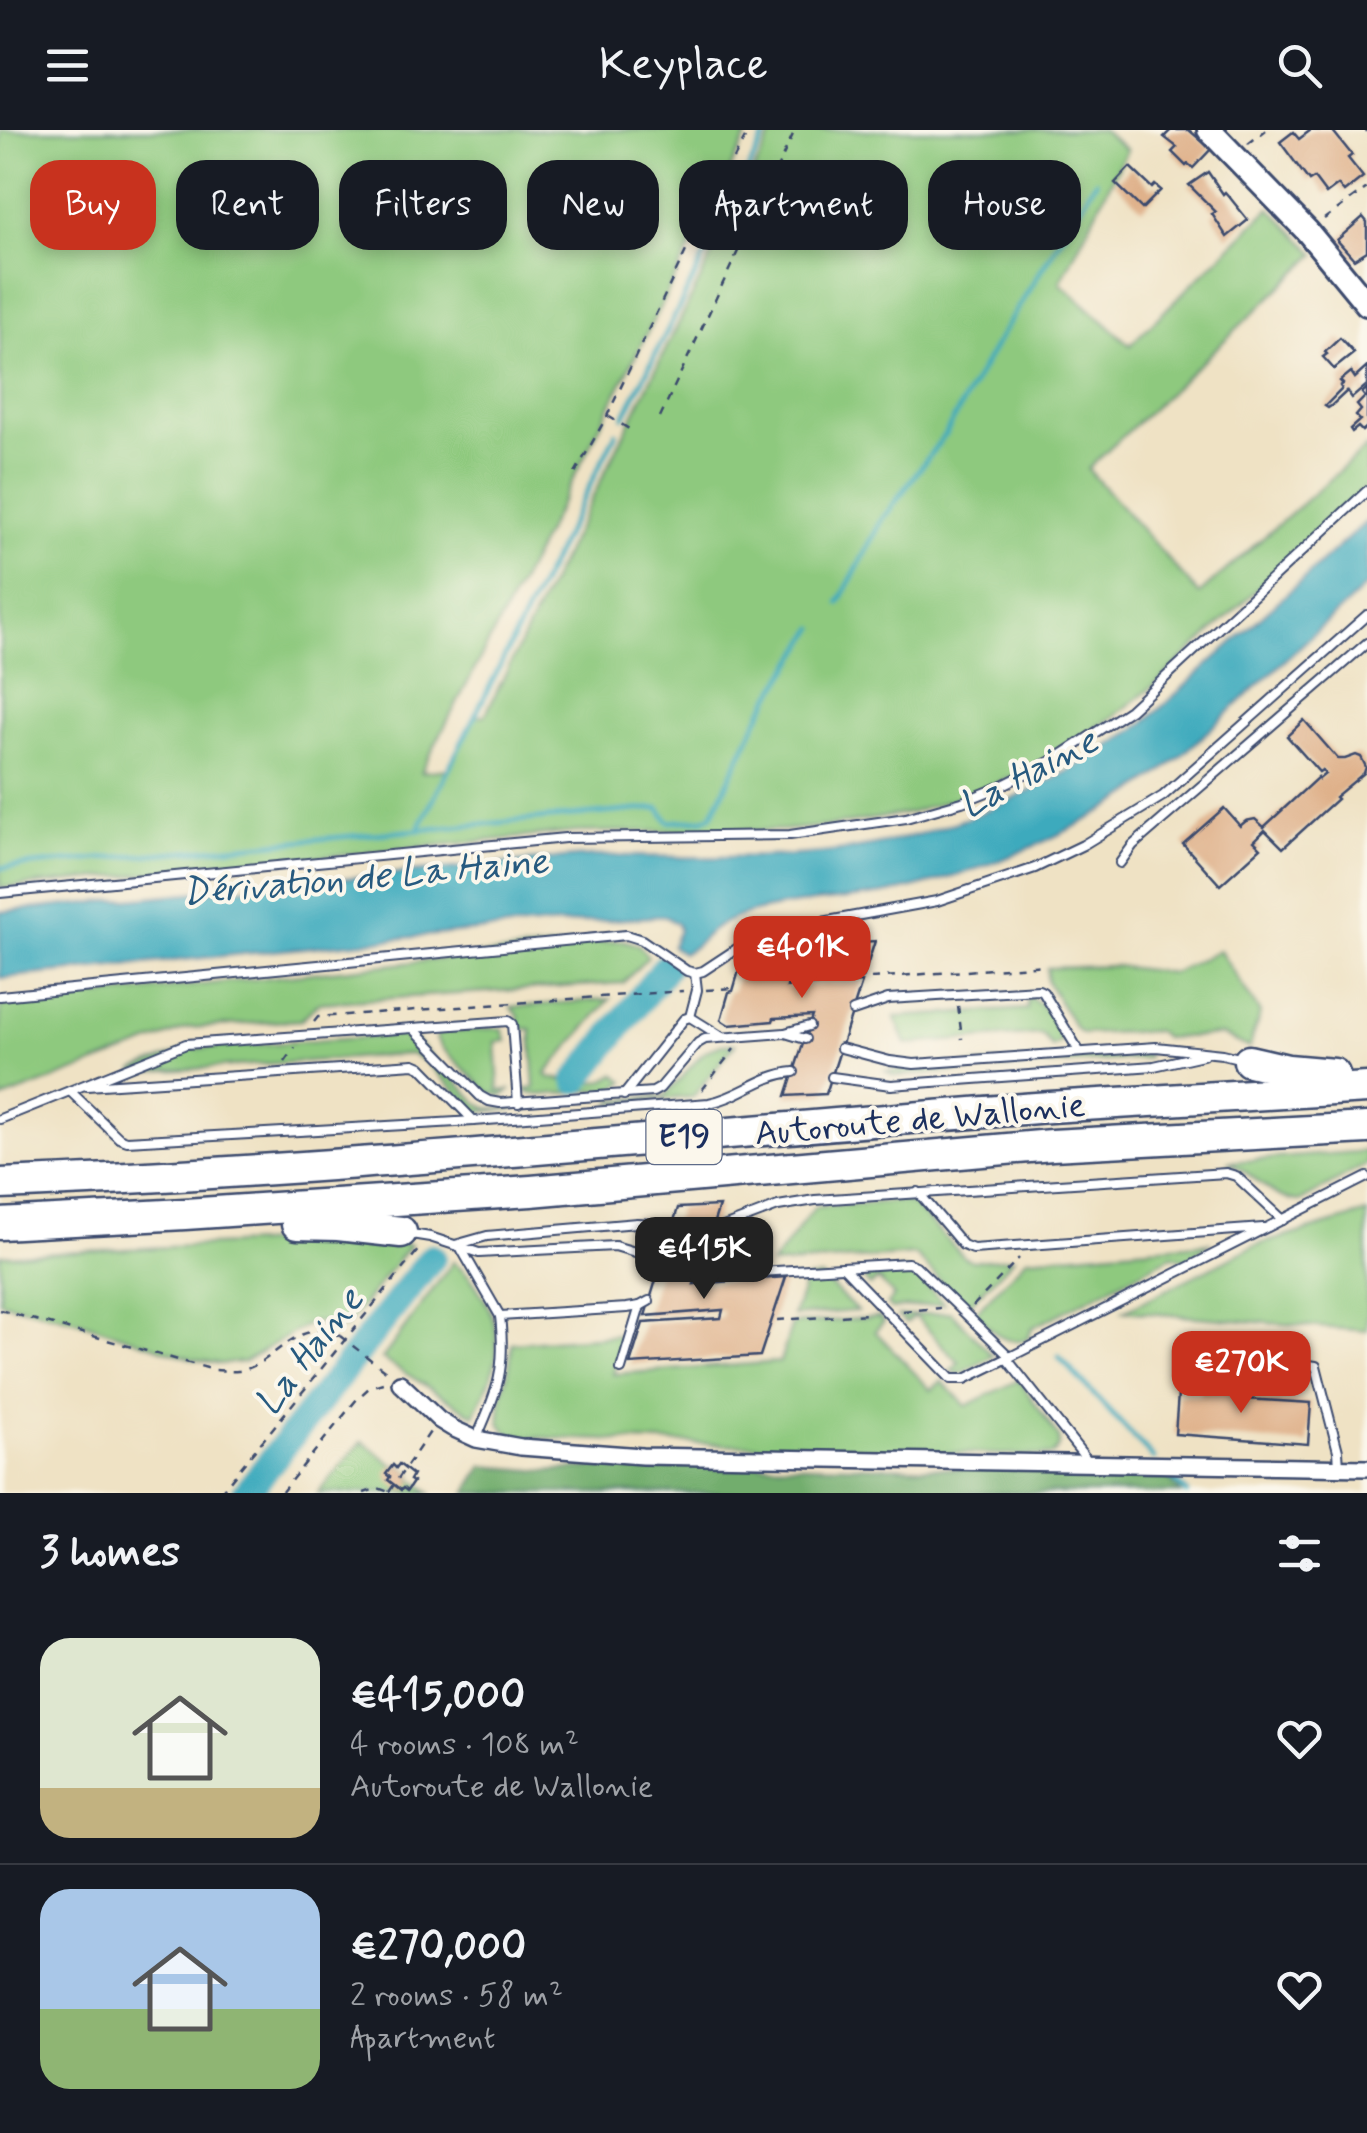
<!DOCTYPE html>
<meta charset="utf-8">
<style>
body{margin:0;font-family:Mynerve,sans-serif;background:#20242c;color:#f1f3f6;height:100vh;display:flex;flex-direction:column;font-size:38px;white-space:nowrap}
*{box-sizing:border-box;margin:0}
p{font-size:32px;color:#9ea1a6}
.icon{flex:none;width:55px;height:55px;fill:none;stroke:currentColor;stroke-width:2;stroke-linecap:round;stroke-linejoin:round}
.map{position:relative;height:1363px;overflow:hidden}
.drawer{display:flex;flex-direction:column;background:#171b24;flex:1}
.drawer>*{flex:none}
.hud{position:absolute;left:30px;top:30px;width:1308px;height:90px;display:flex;gap:20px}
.price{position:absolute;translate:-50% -85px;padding:0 22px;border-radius:20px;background:#c8321e;color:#fff;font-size:32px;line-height:65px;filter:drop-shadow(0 2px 5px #0008)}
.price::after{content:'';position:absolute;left:50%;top:60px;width:30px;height:22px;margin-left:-15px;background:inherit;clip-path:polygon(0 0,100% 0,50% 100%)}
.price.active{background:#222;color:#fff}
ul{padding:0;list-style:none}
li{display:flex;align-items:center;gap:30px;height:250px;padding:0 40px}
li+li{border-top:2px solid #363941}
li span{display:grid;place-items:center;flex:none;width:280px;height:200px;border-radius:30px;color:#555}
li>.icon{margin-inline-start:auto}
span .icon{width:120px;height:120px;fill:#fffc;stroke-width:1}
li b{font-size:42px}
h2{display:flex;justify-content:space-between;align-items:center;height:120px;padding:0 40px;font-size:42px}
.pill{padding:0 35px;border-radius:30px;background:#171b24;box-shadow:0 5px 15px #0003;font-size:35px;line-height:90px}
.pill.active{background:#c8321e;color:#fff}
header{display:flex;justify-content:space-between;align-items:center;height:130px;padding:0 40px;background:#171b24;font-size:45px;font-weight:600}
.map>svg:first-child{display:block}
</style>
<header><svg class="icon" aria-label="menu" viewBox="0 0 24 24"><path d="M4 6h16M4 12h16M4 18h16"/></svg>Keyplace<svg class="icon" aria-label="search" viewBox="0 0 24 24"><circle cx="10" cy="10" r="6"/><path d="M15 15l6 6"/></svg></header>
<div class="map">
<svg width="1367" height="1363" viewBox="0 0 1367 1363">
<rect width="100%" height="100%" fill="#fbf7ec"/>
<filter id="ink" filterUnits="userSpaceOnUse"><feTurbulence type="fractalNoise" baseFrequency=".01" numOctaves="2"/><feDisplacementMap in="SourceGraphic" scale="20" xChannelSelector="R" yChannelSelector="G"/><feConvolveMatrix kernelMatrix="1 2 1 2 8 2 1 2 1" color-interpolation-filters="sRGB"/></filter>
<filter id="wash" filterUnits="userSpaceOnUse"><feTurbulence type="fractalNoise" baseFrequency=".0048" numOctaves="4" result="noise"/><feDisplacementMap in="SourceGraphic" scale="40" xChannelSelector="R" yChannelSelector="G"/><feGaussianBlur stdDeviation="2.25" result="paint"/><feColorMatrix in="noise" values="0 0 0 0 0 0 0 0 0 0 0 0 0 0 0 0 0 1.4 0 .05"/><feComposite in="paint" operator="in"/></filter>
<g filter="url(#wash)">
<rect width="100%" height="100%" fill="#efe2c4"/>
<g fill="#8ec97e" stroke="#547c6e" stroke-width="2.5">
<polygon points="0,0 750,0 537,420 421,642 448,639 476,586 485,585 774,0 1102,0 1127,20 1060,153 1130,215 1270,78 1316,124 1088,339 1199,464 1367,317 1367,356 1155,555 1116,585 1051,627 1012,647 982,660 910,683 831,696 785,700 576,702 0,758"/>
<polygon points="623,810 639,815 648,827 623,853 318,873 301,890 188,898 0,970 0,876"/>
<polygon points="1219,820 1260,883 1249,918 1222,905 1164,908 1156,901 1083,904 1076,899 1047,852 1047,838 1116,836 1173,843"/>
<path d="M1027,867c17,6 33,27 34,45l-9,5 -10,-13 -136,10 -11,-27 132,-8z"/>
<path d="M610,869l-64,75 4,4c21,2 48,11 65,-4l10,7 -7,6 -6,2 -72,6 -11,-2 -4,-4 10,-1 -4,-59h-11l-2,-14 -7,-8z"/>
<polygon points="494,898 502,899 507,911 496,912 499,961 511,960 502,966 488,962 441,917 436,909 438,903"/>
<polygon points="404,905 413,908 478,973 487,978 515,979 477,982 424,930 411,924 135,943 134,940 188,919"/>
<polygon points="721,914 735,914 693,967 611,973 613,970 665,966 704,922"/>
<polygon points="1147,923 1147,928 894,946 886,941"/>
<path d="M1367,1021v13l-66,37c-32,0 -45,-28 -73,-39z"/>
<polygon points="903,1071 913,1075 964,1127 972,1131 1014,1128 972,1172 962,1173 915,1125 771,1135 815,1077"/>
<polygon points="1367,1083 1367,1201 1124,1181 1254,1116"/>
<polygon points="344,1109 387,1110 410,1115 344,1199 328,1192 310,1193 243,1232 222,1234 193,1229 75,1190 0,1172 0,1125"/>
<path d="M1211,1113l-26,17 -13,-4 -140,72 -4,10c-25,10 -36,-9 -53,-25l52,-55z"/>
<path d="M453,1132c15,10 21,20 30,35 25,42 13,77 -9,118l-92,-56z"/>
<polygon points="904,1140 918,1147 944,1174 891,1179 887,1174 894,1166 878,1149 870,1156 864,1149 865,1144"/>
<polygon points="822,1147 857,1181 793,1186 806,1149"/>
<polygon points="951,1182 993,1226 960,1244 951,1241 959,1233 915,1186 906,1193 898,1186"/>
<path d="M880,1187l4,5 -9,9 56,59 11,-9 24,25 53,-26 40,58v9l-7,8 -10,1 -518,-19 -16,-4 -8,-10c-2,-27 12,-52 12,-80l113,-8 -12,39 167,-12 12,-38z"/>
<polygon points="362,1311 396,1337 399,1334 413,1345 411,1348 430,1363 318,1363"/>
</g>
<polygon fill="#72ad6d" stroke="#466e66" stroke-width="2.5" points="656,1332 1163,1342 1181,1363 466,1363 483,1336 546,1341"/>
<path fill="#3eaabd" stroke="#2c6c8e" stroke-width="2.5" d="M1367,391v64l-186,171c-74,64 -186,114 -282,135 -50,11 -103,9 -152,23 -15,4 -29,11 -41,21 -8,8 -13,15 -24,18l-10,-7 7,-16 -2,-6 -13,-8 -179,14 -485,48v-66c191,-20 383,-38 574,-55 50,-4 101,2 152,0 40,-1 81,-1 121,-7 109,-17 207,-64 297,-127z"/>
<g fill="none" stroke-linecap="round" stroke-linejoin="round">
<g stroke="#3eaabd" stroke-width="5">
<polyline points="624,287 768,0"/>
<polyline points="839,473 882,390 946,303 995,215 1096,51"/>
<polyline points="418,700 659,678 669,692 704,689 712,685 762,581 815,498"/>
<polyline points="0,738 418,700 616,303"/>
<polyline points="1059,1227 1154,1329"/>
<polyline points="1169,1344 1187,1363"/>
</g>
<g stroke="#3eaabd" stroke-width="28">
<polyline points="577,950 665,838"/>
<polyline points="246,1363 432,1128"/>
</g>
</g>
<g id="blocks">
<g fill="#dfb18a">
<polygon points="1171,0 1189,0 1211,19 1193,38 1188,34 1186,36 1172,22 1177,17 1164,7"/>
<polygon points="1311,0 1332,0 1352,25 1348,28 1363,47 1344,62 1338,55 1326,64 1314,48 1309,51 1280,12 1293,2 1299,9"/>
<polygon points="1130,37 1152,58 1155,55 1161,60 1142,79 1115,53"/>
<polygon points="1208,42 1223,64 1225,62 1231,69 1248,90 1227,107 1212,84 1216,82 1189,55"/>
<polygon points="1363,87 1367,92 1367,121 1354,129 1337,110"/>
<polygon points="1340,208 1354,223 1334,239 1323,227 1327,224 1325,222"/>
<polygon points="1367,237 1367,255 1352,268 1347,261 1331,276 1328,278 1325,276 1342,259 1340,256 1343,254 1340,251 1351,242 1355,248"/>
<polygon points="1367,258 1367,297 1362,301 1358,297 1352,302 1350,299 1360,290 1356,286 1361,280 1357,275 1365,267 1362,263"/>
<polygon points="1304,590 1338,629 1345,629 1356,625 1361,627 1366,637 1364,643 1335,667 1337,669 1283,718 1265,700 1254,711 1261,718 1220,755 1183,714 1224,678 1240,696 1246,691 1255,689 1264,697 1318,647 1319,649 1325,644 1322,640 1319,642 1287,606"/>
<polygon points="875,811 863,848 788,853 787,857 862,852 826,964 786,966 812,886 774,888 773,891 729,895 721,890 729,862 733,861 745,820"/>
<polygon points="719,1076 694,1154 786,1147 760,1226 630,1234 643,1193 721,1188 723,1180 645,1186 678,1078"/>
<polygon points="1200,1253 1246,1256 1245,1269 1311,1273 1308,1314 1175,1304 1178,1264 1200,1265"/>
<polygon points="399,1334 413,1345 410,1350 413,1352 407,1361 403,1358 401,1360 388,1350 390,1347 386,1344 393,1335 396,1338"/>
</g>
</g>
</g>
<g filter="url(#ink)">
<use href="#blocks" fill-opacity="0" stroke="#3b4a6d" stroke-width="2.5"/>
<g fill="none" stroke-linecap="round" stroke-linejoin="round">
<defs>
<g id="lane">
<polyline points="1120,733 1133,715 1367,513"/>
<polyline points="0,763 565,708 790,705 906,688 962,672 997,658 1055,629 1130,580 1367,361"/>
<polyline points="0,866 626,805 642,810 687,841 695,843 703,841 747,812 784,799 937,771 1035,738 1083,715 1163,666 1367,485"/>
<polyline points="853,881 888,869 1039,860 1043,862 1079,921"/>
<polyline points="690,887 697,860 695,843"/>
<polyline points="413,898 508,891 512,894 518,973"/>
<polyline points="785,903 805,909"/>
<polyline points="841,918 890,931 914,934 1156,917 1222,924 1243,929"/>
<polyline points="832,947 891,955 1154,936 1203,925"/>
<polyline points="87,956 414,934 421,937 474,991"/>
<path d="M70,961l49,47 8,3 347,-20 235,-18c32,-6 51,-28 85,-31"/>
<polyline points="624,965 684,889 690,887 722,907"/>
<polyline points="0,989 186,914 413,898 480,966 489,971 500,973 653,962 660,958 698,913 705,909 785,903 809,896"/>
<polyline points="918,1062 963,1115 973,1119 1263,1098"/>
<polyline points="712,1097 723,1097 778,1076 815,1070 1226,1043 1236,1046 1283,1090"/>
<polyline points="405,1103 430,1107 479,1123 615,1116 662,1130"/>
<polyline points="455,1115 487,1106 637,1093 673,1095"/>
<polyline points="462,1120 500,1186 627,1178 640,1176 649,1171"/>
<polyline points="844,1138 951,1249 965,1249 1010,1227"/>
<polyline points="698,1141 712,1145 908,1133 916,1136 1010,1227 1367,1047"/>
<polyline points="1212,1221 1316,1236 1338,1321 1339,1336"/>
<polyline points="1007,1229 1088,1331"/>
<polyline points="621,1239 640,1176"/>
<path d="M477,1307c21,-47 29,-68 23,-121"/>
</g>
<polyline id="street" points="400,1253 439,1290 452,1298 476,1309 521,1317 642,1326 1367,1338"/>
<polyline id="secondary" points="1209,0 1307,101 1367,174"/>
<g id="highway">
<polyline points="1249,931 1288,940 1334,944"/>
<path d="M0,1054c351,-14 700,-51 1050,-77 105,-7 211,-13 317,-19"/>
<polyline points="0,1094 185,1084 531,1061 1052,1015 1367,998"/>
<polyline points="297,1094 338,1095 401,1102"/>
</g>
</defs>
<use href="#lane" stroke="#3b4a6d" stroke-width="12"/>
<use href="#street" stroke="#3b4a6d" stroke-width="20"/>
<use href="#secondary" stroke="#3b4a6d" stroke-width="28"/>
<use href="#highway" stroke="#3b4a6d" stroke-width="35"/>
<g stroke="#3b4a6d" stroke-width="2.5" stroke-dasharray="8 8" stroke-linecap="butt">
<polyline points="1366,0 1367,2"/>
<polyline points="1248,14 1266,0"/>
<polyline points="1324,89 1367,58"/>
<polyline points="608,286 629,299"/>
<polyline points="660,287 795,0"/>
<polyline points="575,343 607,286 686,121 749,0"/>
<polyline points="871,848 1046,835"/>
<polyline points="706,860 734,858"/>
<polyline points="958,876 962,909"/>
<polyline points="314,892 318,887 683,861"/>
<polyline points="285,932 295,918"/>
<polyline points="702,960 734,919"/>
<polyline points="973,1176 1019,1128"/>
<path d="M0,1180l214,60c7,0 16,2 24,1 37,-5 57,-56 102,-35"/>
<polyline points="903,1181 940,1178"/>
<polyline points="777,1190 870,1184"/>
<polyline points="379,1236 387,1242"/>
<polyline points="389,1362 430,1302"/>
<polyline points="220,1363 419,1119"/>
<polyline points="281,1363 357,1269 370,1257 383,1253"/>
<polyline points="364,1363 378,1358 389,1362"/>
</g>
<use href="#lane" stroke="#fff" stroke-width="8"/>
<use href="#street" stroke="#fff" stroke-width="15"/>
<use href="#secondary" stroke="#fff" stroke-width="22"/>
<use href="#highway" stroke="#fff" stroke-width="30"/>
<polyline stroke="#3b4a6d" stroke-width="2.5" stroke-dasharray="8 8" stroke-linecap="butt" points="340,1206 379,1236"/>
</g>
</g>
<g text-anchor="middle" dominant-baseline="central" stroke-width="8" stroke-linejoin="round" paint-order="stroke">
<rect fill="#fbf7ec" stroke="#5e6b89" stroke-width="2.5" x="646.5" y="980" width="75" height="54" rx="8"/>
<g font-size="32" font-weight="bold" fill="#1b2f5e">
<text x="684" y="1007">E19</text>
</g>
<g font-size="35" fill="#1b2f5e" stroke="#fbf7ec">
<text transform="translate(920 990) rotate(-5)">Autoroute de Wallonie</text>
</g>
<g font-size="38" font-style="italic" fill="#275a7f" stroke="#fbf7ec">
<text transform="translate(1029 644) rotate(-28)">La Haine</text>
<text transform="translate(365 748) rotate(-5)">Dérivation de La Haine</text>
<text transform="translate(310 1222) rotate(-52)">La Haine</text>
</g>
</g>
</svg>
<b class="price" style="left:802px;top:871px">€401K</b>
<b class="price active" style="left:704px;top:1172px">€415K</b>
<b class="price" style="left:1241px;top:1286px">€270K</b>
<div class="hud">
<a class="pill active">Buy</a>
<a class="pill">Rent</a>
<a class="pill">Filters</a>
<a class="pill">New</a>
<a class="pill">Apartment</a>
<a class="pill">House</a>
</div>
</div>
<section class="drawer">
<h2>3 homes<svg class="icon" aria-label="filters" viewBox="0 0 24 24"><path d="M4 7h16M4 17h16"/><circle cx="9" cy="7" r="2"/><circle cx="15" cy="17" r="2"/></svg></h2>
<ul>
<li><span style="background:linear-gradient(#dfe7d0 75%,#c2b280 0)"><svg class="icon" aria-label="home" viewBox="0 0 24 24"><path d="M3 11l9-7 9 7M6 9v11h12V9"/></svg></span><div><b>€415,000</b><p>4 rooms · 108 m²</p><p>Autoroute de Wallonie</p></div><svg class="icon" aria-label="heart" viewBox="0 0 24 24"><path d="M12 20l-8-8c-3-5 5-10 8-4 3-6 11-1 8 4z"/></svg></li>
<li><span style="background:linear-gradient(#a9c7e8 60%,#8fb573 0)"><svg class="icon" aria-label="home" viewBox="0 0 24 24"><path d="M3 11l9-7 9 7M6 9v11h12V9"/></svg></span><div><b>€270,000</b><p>2 rooms · 58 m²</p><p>Apartment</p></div><svg class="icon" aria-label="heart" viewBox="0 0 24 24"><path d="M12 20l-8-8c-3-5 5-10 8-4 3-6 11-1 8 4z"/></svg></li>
</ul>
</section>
